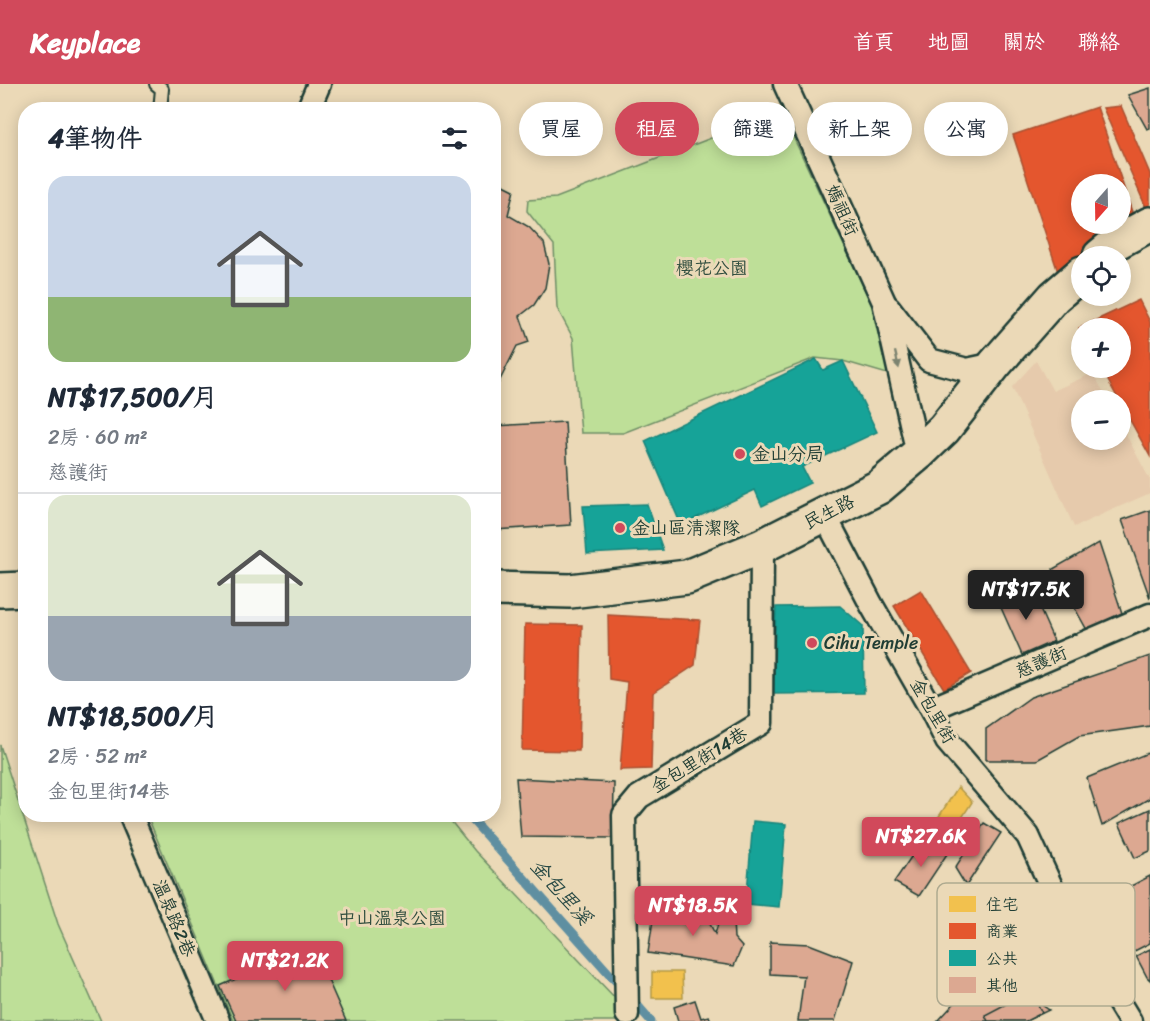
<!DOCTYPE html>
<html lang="zh-TW">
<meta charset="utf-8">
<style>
body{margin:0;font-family:Sriracha,"LXGW WenKai TC",sans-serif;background:#f2f2f3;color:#1f2937;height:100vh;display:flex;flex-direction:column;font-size:22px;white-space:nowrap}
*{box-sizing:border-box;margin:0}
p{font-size:20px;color:#747a83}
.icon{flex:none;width:33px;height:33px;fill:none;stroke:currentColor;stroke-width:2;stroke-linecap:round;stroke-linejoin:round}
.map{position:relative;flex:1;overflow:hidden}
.drawer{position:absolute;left:18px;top:18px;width:483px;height:720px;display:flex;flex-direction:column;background:#fff;border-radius:24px;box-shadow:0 3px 15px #0003}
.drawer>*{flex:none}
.banner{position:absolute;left:519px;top:18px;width:540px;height:54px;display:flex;gap:12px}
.needle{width:39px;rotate:200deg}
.fabs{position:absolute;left:1071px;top:90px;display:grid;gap:12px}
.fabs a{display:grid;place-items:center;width:60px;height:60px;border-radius:50%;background:#fff;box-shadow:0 3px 15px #0003;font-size:30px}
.price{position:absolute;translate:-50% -51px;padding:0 14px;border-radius:6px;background:#d1495b;color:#fff;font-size:20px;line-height:39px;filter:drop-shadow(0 2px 3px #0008)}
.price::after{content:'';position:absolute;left:50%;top:36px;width:18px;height:14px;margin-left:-9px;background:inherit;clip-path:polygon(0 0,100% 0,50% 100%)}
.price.active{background:#222;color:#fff}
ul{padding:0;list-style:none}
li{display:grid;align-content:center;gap:12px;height:318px;padding:0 30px}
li+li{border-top:2px solid #e0e1e3}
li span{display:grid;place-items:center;height:186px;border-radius:18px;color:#555}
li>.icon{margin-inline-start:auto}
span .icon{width:108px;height:108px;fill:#fffc;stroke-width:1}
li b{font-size:26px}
h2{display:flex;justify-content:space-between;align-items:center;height:72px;padding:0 30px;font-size:26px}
.tag{padding:0 21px;border-radius:27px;background:#fff;box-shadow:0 3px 15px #0003;font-size:21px;line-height:54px}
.tag.active{background:#d1495b;color:#fff}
header{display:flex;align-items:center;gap:36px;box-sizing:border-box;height:84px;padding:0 30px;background:#d1495b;color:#fff}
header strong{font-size:28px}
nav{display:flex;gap:33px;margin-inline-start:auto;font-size:21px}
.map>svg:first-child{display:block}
</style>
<header>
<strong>Keyplace</strong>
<nav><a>首頁</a><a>地圖</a><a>關於</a><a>聯絡</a></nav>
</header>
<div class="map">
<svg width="1150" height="937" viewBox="0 0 1150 937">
<rect width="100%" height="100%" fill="#ebd9b7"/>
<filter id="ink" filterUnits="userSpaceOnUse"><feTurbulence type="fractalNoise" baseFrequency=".0167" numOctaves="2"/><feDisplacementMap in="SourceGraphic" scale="12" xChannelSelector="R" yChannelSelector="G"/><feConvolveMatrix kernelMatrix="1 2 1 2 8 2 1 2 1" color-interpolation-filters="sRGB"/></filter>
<g filter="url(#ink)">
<polygon fill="#e6caac" points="1036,277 1053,307 1093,289 1108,316 1082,316 1082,356 1120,356 1121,341 1150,396 1150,409 1074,443 1012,303"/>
<g fill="#bedf98" stroke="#6e8e66" stroke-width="1.5">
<polygon points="781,27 886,251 894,292 843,277 815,274 623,349 581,349 573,254 557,224 554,161 527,127 528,116 556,114"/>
<polygon points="0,661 58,840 101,937 0,937"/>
<polygon points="147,731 446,731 475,767 637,937 233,937"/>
</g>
<g fill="#f2c14e" stroke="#b39946" stroke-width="1.5">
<polygon points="958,703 972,718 951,751 934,740"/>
<polygon points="652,888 682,888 683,914 652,914"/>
</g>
<g fill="#e4572e" stroke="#a94f30" stroke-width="1.5" fill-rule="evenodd">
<polygon points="1121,22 1150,90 1150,124 1147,126 1103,24"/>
<path d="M1097,23l46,138 -36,11h-25v9l-24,7 -45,-137zM1082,100h38v40h-38z"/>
<polygon points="1139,216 1150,238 1150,372 1101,284 1120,284 1120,244 1082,244 1082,248 1079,244"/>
<polygon points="921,506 971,589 944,605 894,522"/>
<polygon points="608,531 700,536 695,581 653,609 651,685 620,686 627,598 609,595"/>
<polygon points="525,540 582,541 579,667 522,666"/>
</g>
<g fill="#17a398" stroke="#19847a" stroke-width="1.5">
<polygon points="816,275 823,286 843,277 877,348 802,383 810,399 762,422 755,406 681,441 645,357"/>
<polygon points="647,420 663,466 587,470 583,422"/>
<polygon points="840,522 863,542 864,609 773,610 776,523"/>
<polygon points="753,737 786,740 779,823 746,820"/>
</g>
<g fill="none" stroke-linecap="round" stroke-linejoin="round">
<g stroke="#5f8fa1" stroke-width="9">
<polyline points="467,730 622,904"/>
<polyline points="631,914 651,937"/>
</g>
</g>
<g fill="#dca891" stroke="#1f3d34" stroke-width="1.5">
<polygon points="1150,4 1150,44 1147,45 1128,11"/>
<polygon points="494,96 514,106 508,131 529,143 544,159 549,180 545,204 534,221 520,232 529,258 517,262 498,300 494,303"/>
<polygon points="565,338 571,441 494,446 494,342"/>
<polygon points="1150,426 1150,514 1122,436"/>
<polygon points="1099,459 1122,529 1087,546 1053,485"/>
<polygon points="1030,503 1054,557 1022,571 998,517"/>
<polygon points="494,565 498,654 494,654"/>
<polygon points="1150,572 1150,642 1079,652 1037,676 986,676 986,645 1031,613"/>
<polygon points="1150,668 1150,714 1102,742 1087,694"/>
<polygon points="516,694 614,699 613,754 521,753"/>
<polygon points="1150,725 1150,767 1135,774 1119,739"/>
<polygon points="984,739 1001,749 966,802 955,784"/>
<polygon points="924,754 947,770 919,812 894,798"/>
<polygon points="1150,792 1150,859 1119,875 1091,823"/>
<polygon points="655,823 705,830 715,850 721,830 733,837 734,854 742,863 734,882 648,869"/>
<polygon points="770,858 809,860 853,877 835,937 798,937 804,892 770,890"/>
<polygon points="313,862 346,937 236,937 220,902"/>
<polygon points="1150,865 1150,896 1147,893 1136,872"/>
<polygon points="977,895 1018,905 1049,926 1026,937 938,937"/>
<polygon points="1031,907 1042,929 1026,937 988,937 985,931"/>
<polygon points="695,916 701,934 709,932 711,937 678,937 674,923"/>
</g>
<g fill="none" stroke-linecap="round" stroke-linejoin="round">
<defs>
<polyline id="lane" points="156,0 162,5 160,26"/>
<g id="street">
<polyline points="785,0 884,218 918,370"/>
<polyline points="308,26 319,0"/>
<polyline points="889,224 929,276 967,286 995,280"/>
<polyline points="824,430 871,520 931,625 947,657 1028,752 1061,824 1130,937"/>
<polyline points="931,625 1150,531"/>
<polyline points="130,730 218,937"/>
<polyline points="627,930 624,731 639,713 761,639 762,462"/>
</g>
<g id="secondary">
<polyline points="1100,172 1117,158 1150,140"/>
<polyline points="494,505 570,507 687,493 762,462 879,403 918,370 944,345 995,280 1054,213 1082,189"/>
<polyline points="0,506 26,505"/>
</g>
</defs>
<use href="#lane" stroke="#1f3d34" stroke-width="16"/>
<use href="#street" stroke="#1f3d34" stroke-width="27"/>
<use href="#secondary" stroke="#1f3d34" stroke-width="38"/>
<use href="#lane" stroke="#ebd9b7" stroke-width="12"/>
<use href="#street" stroke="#ebd9b7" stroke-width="22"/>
<use href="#secondary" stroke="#ebd9b7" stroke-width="33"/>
</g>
<defs><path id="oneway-solid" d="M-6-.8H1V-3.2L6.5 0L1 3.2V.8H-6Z" transform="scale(1.5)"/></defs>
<use fill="#7b836f" href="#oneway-solid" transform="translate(897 276) rotate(77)"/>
</g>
<g fill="#d1495b" stroke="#ebd9b7" stroke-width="2">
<circle cx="740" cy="370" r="6"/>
<circle cx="620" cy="444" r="6"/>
<circle cx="812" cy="559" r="6"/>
</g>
<g text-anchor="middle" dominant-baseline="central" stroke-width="6" stroke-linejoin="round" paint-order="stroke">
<g font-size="18" fill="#1f3d34" stroke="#ebd9b7">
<text transform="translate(842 126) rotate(66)">媽祖街</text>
<text transform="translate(829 428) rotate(-27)">民生路</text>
<text transform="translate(1041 578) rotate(-23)">慈護街</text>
<text transform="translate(933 627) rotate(60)">金包里街</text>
<text transform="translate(699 676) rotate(-31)">金包里街14巷</text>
<text transform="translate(174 834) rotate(67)">溫泉路2巷</text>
</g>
<g font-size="18" fill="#2f4d3e" stroke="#ebd9b7">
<text x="712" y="184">櫻花公園</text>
<text x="392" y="834">中山溫泉公園</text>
</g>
<g font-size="18" fill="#1f3d34" stroke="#ebd9b7" text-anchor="start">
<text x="752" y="370">金山分局</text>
<text x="632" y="444">金山區清潔隊</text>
<text x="824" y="559">Cihu Temple</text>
</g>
<g font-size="20" font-style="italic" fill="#2a4b46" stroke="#ebd9b7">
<text transform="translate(561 808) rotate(48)">金包里溪</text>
</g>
</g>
<rect x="937" y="799" width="198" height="123" rx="9" fill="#ebd9b7" stroke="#aeaa90" stroke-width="1.5"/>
<rect x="949" y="812" width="27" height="16" fill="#f2c14e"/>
<rect x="949" y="839" width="27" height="16" fill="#e4572e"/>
<rect x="949" y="866" width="27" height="16" fill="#17a398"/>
<rect x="949" y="893" width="27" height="16" fill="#dca891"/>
<g font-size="16" fill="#1f3d34">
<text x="986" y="826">住宅</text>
<text x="986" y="853">商業</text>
<text x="986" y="880">公共</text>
<text x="986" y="907">其他</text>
</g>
</svg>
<div class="fabs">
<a><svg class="needle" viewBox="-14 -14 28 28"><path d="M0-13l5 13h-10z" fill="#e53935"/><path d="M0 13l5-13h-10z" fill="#747a83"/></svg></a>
<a><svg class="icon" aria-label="locate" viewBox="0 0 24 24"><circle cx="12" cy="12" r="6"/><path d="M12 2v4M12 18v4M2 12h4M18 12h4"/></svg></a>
<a>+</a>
<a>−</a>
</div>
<b class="price active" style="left:1026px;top:537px">NT$17.5K</b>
<b class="price" style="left:921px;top:784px">NT$27.6K</b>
<b class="price" style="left:693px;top:853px">NT$18.5K</b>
<b class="price" style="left:285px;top:908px">NT$21.2K</b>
<div class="banner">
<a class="tag">買屋</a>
<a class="tag active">租屋</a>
<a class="tag">篩選</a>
<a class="tag">新上架</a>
<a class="tag">公寓</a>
</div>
<section class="drawer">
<h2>4筆物件<svg class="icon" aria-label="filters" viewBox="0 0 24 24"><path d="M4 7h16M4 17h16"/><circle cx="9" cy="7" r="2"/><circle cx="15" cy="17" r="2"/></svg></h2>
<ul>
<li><span style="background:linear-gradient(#c9d6e8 65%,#8fb573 0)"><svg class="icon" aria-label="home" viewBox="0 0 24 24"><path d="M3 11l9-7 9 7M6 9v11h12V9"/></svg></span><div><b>NT$17,500/月</b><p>2房 · 60 m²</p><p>慈護街</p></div></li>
<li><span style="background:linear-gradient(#dfe7d0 65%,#9aa5b1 0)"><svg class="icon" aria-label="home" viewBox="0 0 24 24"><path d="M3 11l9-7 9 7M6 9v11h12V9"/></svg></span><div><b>NT$18,500/月</b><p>2房 · 52 m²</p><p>金包里街14巷</p></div></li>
</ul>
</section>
</div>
